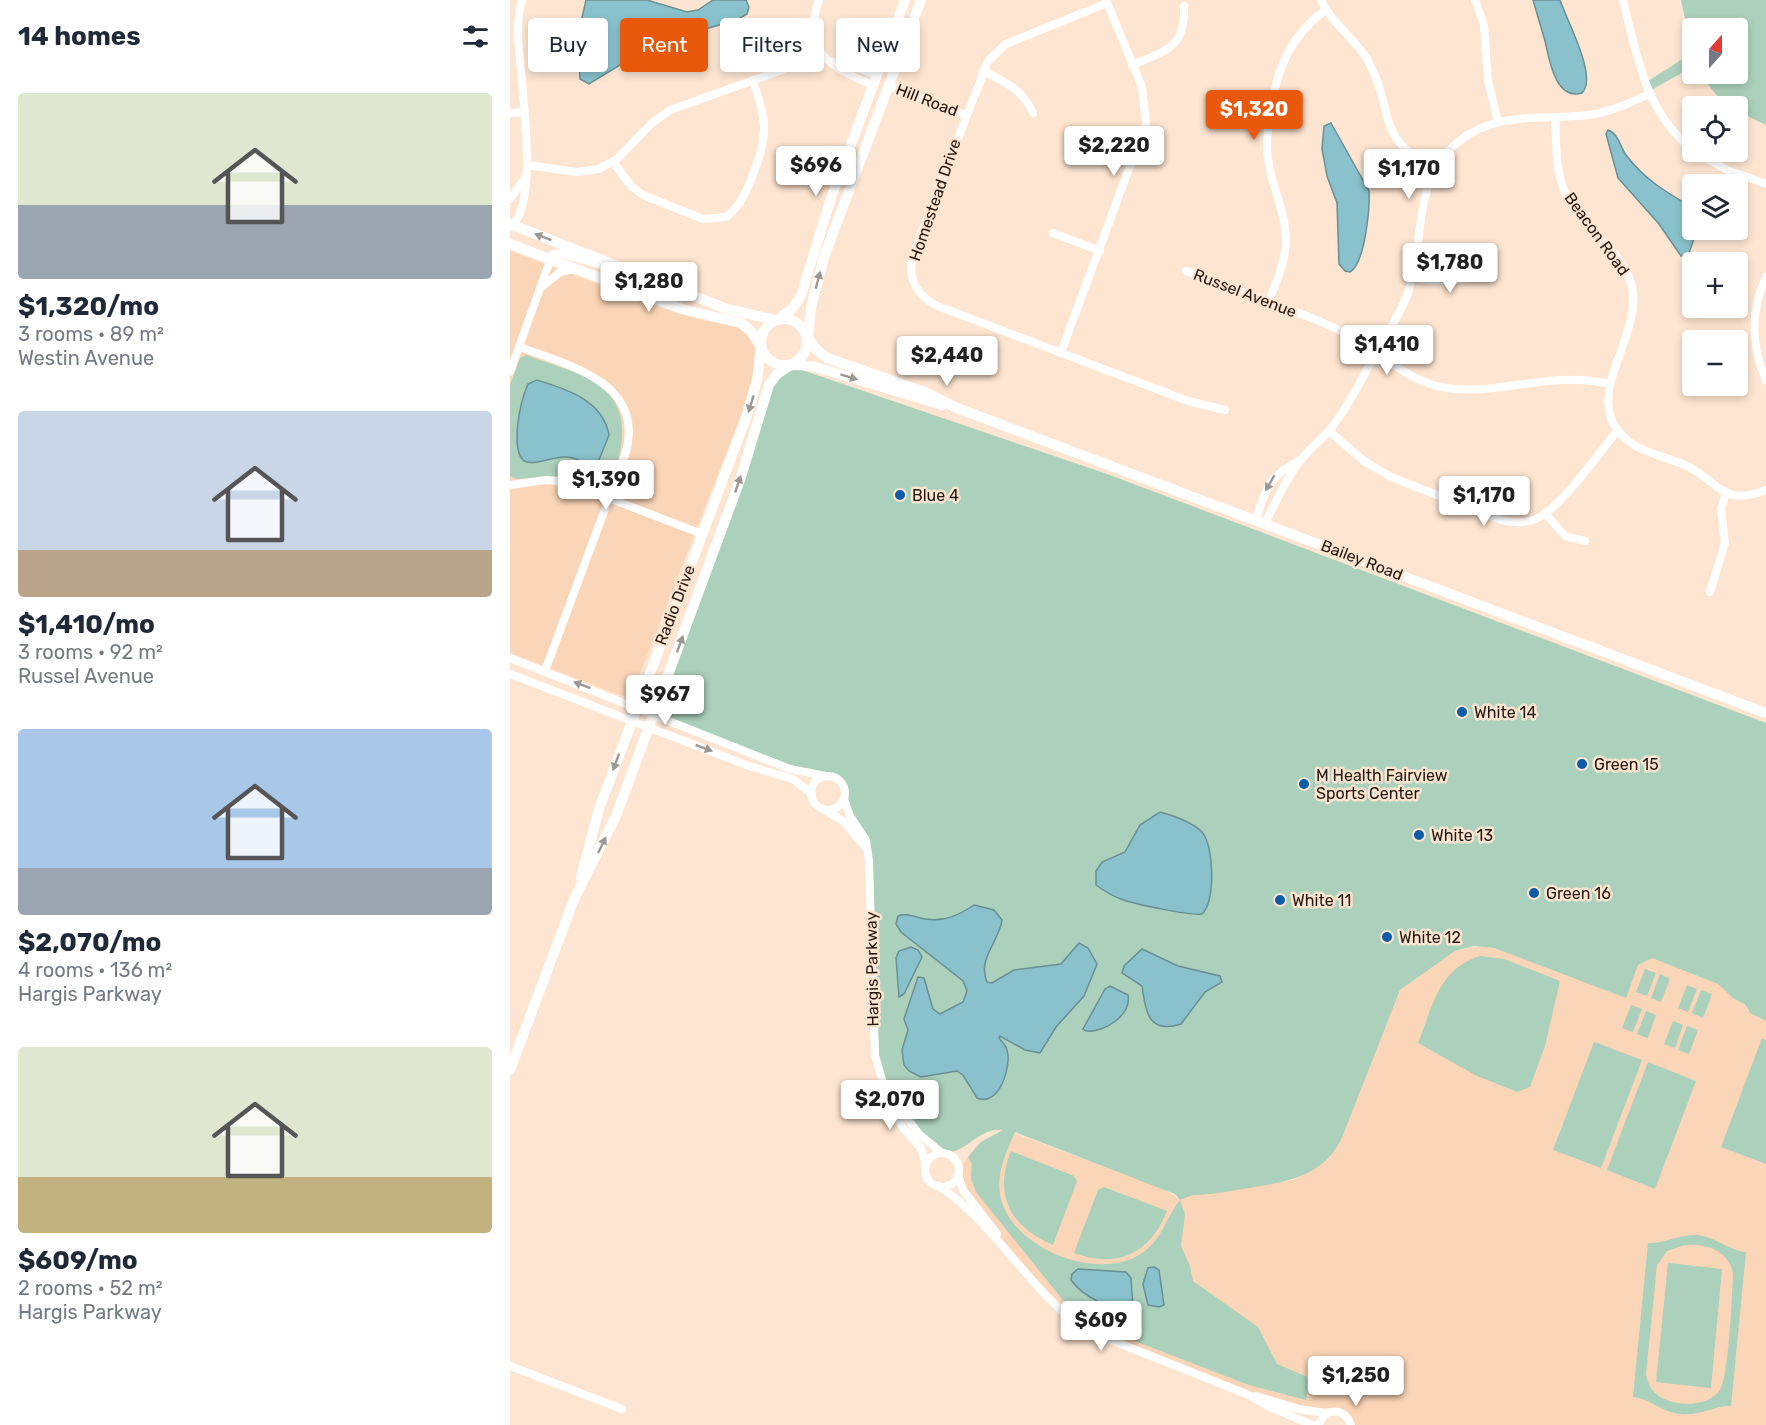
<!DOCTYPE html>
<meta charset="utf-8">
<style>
body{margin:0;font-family:Rubik,sans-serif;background:#f2f2f3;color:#1f2937;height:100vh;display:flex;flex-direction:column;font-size:22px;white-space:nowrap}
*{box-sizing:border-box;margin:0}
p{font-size:20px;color:#747a83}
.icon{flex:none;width:33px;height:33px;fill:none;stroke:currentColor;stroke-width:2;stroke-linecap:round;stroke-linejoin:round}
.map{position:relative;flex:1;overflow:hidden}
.panel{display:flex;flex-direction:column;background:#fff;width:510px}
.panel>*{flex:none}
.top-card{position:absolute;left:18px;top:18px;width:570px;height:54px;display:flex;gap:12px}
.needle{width:39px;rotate:21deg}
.tools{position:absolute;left:1172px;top:18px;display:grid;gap:12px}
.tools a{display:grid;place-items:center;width:66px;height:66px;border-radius:6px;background:#fff;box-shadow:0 3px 9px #0003;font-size:30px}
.price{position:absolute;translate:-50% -51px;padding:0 14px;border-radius:6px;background:#fff;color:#222;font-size:20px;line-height:39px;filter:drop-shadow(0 2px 3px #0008)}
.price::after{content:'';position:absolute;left:50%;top:36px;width:18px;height:14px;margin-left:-9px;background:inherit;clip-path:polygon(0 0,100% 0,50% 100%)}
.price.on{background:#ea580c;color:#fff}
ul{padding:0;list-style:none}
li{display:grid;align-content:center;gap:12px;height:318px;padding:0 18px}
li span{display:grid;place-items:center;height:186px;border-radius:6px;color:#555}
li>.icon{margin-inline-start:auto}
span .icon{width:108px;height:108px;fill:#fffc;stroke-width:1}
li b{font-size:26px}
h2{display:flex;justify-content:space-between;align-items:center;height:72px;padding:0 18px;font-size:26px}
.pill{padding:0 21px;border-radius:6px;background:#fff;box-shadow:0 3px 9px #0003;font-size:21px;line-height:54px}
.pill.on{background:#ea580c;color:#fff}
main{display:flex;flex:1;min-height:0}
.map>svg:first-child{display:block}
</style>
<main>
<section class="panel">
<h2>14 homes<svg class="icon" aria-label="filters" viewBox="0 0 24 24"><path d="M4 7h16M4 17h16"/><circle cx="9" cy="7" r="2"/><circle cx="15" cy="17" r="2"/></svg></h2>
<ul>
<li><span style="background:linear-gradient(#dfe7d0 60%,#9aa5b1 0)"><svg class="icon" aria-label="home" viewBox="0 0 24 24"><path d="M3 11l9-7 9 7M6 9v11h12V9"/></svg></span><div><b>$1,320/mo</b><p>3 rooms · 89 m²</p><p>Westin Avenue</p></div></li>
<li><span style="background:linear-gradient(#c9d6e8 75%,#b9a48a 0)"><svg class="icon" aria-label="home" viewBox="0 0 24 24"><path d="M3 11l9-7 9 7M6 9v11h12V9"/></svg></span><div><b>$1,410/mo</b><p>3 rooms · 92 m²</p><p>Russel Avenue</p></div></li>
<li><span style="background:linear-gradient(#a9c7e8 75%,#9aa5b1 0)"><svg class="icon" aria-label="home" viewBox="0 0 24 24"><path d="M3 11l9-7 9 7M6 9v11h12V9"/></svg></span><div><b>$2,070/mo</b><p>4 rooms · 136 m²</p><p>Hargis Parkway</p></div></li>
<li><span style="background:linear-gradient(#dfe7d0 70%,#c2b280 0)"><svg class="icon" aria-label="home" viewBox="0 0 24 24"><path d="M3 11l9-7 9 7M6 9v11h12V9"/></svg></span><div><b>$609/mo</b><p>2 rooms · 52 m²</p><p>Hargis Parkway</p></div></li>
</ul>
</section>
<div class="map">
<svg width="1256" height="1425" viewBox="0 0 1256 1425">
<rect width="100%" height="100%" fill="#fee5d1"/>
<g fill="#fbd5b7">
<polygon points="0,251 148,307 195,321 228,327 238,336 245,350 244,376 229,420 124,689 117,696 110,695 0,653"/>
<polygon points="972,946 994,951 1128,965 1142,958 1208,984 1224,999 1236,1004 1238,1011 1256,1021 1256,1425 842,1425 839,1418 760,1399 600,1342 554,1316 490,1240 448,1175 449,1169 466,1146 477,1138 494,1130 651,1187 670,1200 683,1195 784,1180 811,1165 828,1146 890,990 945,951"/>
</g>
<g fill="#abd0bb" fill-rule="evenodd">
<path d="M1171,0h85v125l-29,-14v-5c-16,0 -28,-21 -36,-32h36v-46h-45v23z"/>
<polygon points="1182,53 1182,67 1138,92 1135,83"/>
<path d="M16,355c22,9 49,15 69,27 39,25 30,72 11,107l-45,-13 -44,3 -7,-3v-91l10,-27z"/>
<path d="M292,370l308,105 656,248v298l-16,-8 -5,-9 -11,-5 -16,-15 -66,-26 -14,7 -12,33 -132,-50 -20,-2 -19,5 -55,39 -59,150c-19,37 -55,42 -92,48 -19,3 -37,7 -56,7l-13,5 5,14 -4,32 9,20 3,15 65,46 19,37 33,14 -4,22 -57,-15 -148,-57 -23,-14 -16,-15 -86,-107 -5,-14 1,-14 -4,-7 13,-15 22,-12c-31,-3 -40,36 -70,16l-53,-67 -10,-210 -26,-70c4,-20 -11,-23 -27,-23l-163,-61 113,-325 14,-19zM505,1132l160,62 5,6c-15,19 -18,41 -41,55 -43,26 -125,-6 -138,-56 -6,-24 5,-46 14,-67z"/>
<path d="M970,956l24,3 56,22 -15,65 -15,41 -13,5 -40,-16 -59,-33c15,-37 20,-74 62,-87z"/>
<polygon points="1135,969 1146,973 1137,996 1126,992"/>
<polygon points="1150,974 1160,979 1151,1002 1141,998"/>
<polygon points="1177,985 1187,989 1178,1012 1168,1008"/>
<polygon points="1191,990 1202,994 1193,1018 1182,1013"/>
<polygon points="1121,1005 1132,1009 1123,1032 1112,1028"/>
<polygon points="1136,1011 1146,1015 1138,1038 1127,1034"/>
<polygon points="1163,1021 1173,1025 1165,1048 1154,1044"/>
<polygon points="1177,1026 1188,1030 1179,1054 1168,1050"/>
<polygon points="1252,1038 1256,1040 1256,1164 1211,1147"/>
<polygon points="1084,1042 1132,1060 1091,1168 1043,1150"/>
<polygon points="1138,1062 1186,1081 1145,1189 1097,1170"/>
<path d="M501,1151l63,25 3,5 -24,64c-42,-18 -60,-49 -42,-94z"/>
<path d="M594,1187l63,24c-17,43 -50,58 -93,42l24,-63z"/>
<path d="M1188,1235c19,3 32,16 48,17l-15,154c-16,-1 -31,10 -50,8 -20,-2 -32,-16 -48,-17l15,-154c16,1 31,-9 50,-8zM1175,1245c21,-2 45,6 48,29 -1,22 -4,101 -13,116 -10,14 -32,16 -47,12 -15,-4 -25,-12 -27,-28l11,-109 10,-14z"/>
<polygon points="1158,1263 1212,1269 1201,1388 1146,1382"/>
</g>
<g fill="#89c2cd" stroke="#6a8f94" stroke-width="1.5">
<polygon points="76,0 137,0 177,12 188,10 203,0 236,0 239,7 237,14 227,20 146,43 79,84 70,79 68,35"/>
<path d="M1023,0h27c7,21 38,77 22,93 -27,8 -33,-35 -37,-52 -4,-14 -8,-27 -12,-41z"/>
<path d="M821,123l38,68c1,16 -4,73 -19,81l-5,-1 -6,-7 -2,-61 -10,-27 -5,-27 2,-23z"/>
<path d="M1098,130c11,4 12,17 18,25 18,24 41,38 66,52v23h5l-8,23 -8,3 -22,-32 -41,-46 -12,-44z"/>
<path d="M27,380c29,9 66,20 72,55l-12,30c-11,0 -20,-8 -31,-8 -13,-1 -31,9 -42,4 -14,-12 -4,-59 4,-77z"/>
<path d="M650,812c12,3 34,11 42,20 12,13 14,70 0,82 -10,2 -69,-10 -81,-15 -9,-3 -17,-8 -25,-14v-14l6,-9 23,-10 15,-27z"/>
<path d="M464,905l20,5 8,10c-3,22 -25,39 -15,62l5,1 22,-13 47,-6 18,-21 9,5 9,16 -13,32 -28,31 -16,26 -15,-3 -25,-14 -1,2c3,4 7,7 8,12 5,16 -8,58 -30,48l-14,-23 -6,-4 -36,6 -12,-6 -5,-6 -2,-15 6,-20 -4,-11 14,-42 6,1 9,31 7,5 23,-12 4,-11 -4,-10 -62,-49 -5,-8 2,-8c8,-4 18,2 28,3 19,3 33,-4 48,-14z"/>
<polygon points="401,947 408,950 412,957 394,994 389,997 386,958 389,951"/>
<path d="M632,949l36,17 42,10 2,6 -17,10 -24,32c-34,11 -35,-14 -39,-38l-20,-13 2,-7z"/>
<path d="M600,986l18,9c4,20 -24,38 -42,36l-3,-2 22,-40z"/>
<polygon points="644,1267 649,1270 654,1305 649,1307 638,1305 633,1284 638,1268"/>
<path d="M568,1269l48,3 5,6 2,31c-18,5 -52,-14 -62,-29l1,-6z"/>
</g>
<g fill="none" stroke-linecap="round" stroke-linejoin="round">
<g stroke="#fff" stroke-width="8">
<path d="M309,0c-19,50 12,69 54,85"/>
<path d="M811,0c10,23 33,37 46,59 29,51 5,77 68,110"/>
<polyline points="965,0 974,25 978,81 988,122"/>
<path d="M1113,0c14,55 22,112 69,149"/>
<path d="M597,3l-101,41 -18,17 -75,194c-6,22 3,39 22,50l253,96 37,9"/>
<polyline points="321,62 338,64 367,75"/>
<path d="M622,65c34,-14 54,-18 52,-59"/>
<path d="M473,71c23,11 39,18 50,42"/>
<polyline points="379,86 455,115"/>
<polyline points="0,113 14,112"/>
<path d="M1045,117c2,29 -1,57 14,84 16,29 50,47 61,79 20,55 -61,123 4,165 16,10 38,13 55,22 31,16 34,40 77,23"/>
<polyline points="1185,152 1217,170 1256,184"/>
<path d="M103,162l19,25 11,8 60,24 23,-2c20,-12 39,-69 38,-92 -1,-16 -7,-31 -11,-45"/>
<polyline points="18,165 66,172 89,169 107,159 142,123 160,110 272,70 307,48"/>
<polyline points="0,199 15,178"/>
<path d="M0,227c32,-22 9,-154 8,-190 -1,-13 1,-25 4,-37"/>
<polyline points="543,233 590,251"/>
<path d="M676,271c51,19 104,36 153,59 37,17 65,51 107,58 54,8 104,-18 163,-4"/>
<path d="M902,277c26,6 49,5 74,-4"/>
<path d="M1256,277c-16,35 -15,68 0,103"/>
<polyline points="32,287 50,272 65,269"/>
<path d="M758,303c8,-20 17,-40 18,-62 0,-26 -12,-50 -17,-76 -4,-18 -1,-36 2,-54 6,-44 19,-74 54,-101"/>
<path d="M10,347c50,19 127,36 105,108l-80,216"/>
<polyline points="551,352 636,123 632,87 596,0"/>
<polyline points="0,372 42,255 50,253 105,269"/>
<path d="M819,431l35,30 27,16 110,43c12,3 25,4 37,-2 26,-14 60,-64 80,-88"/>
<polyline points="0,485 36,480 57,482 192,534"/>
<polyline points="1035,513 1055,536 1075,541"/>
<path d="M746,520c9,-31 14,-45 44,-60"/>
<path d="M755,523c11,-21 21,-45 36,-63 8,-11 19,-19 28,-29 19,-24 32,-51 47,-78 12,-20 24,-39 32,-60 19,-58 1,-126 65,-161 37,-20 77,-12 116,-17 21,-3 41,-12 60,-21"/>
<polyline points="1200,592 1215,543 1211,509 1216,493"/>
<polyline points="0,658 280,769 316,776"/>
<polyline points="0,674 239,766 283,779 302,794"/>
<circle cx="318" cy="793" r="17"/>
<polyline points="334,799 340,816 356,840 359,861 365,1055 379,1104 393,1128 411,1148 416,1166"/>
<polyline points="315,810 333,821 356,848"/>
<polyline points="378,1094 409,1134 432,1153"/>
<circle cx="432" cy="1170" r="17"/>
<polyline points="448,1175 453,1190 487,1234"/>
<path d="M429,1186c59,40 91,106 147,144l163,65 19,11 44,19"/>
<polyline points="0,1366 112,1409"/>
<polyline points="746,1396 789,1409 816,1413"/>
<path d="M808,1425l8,-12c12,-4 21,0 25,12"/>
</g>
<g stroke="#fff" stroke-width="10">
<polyline points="0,224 217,309 266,320"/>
<polyline points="0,244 172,309 231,323 241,331 251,346"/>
<circle cx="274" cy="342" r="23"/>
<polyline points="267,320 282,309 291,296 321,198 395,0"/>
<polyline points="298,338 307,350 317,358 415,392 447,408 1256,713"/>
<polyline points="298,338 301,308 314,257 411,0"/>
<polyline points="282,364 306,367 432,405"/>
<polyline points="71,877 89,809 236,418 247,380 251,347"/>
<polyline points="0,1070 65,897 106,816 230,480 259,385 267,374 282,364"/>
</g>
</g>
<defs><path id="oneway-solid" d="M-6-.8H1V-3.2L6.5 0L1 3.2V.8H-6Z" transform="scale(1.5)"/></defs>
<g fill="#9c9793">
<use href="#oneway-solid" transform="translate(33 237) rotate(-159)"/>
<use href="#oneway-solid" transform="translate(308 280) rotate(-75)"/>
<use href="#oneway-solid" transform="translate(339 377) rotate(17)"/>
<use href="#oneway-solid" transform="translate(241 404) rotate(107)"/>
<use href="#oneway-solid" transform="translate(760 483) rotate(120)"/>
<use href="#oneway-solid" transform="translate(228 484) rotate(-71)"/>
<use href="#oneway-solid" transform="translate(170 644) rotate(-70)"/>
<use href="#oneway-solid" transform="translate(72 685) rotate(-159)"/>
<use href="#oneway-solid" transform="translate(194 748) rotate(21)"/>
<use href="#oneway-solid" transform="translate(106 762) rotate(110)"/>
<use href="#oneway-solid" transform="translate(92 845) rotate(-64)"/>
</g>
<g fill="#0b5cab" stroke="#fee5d1" stroke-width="2">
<circle cx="390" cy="495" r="6"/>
<circle cx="952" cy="712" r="6"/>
<circle cx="1072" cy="764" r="6"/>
<circle cx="794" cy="784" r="6"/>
<circle cx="909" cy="835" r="6"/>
<circle cx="1024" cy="893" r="6"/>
<circle cx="770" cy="900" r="6"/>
<circle cx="877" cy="937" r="6"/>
</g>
<g text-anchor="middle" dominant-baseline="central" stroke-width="5" stroke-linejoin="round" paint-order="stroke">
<g font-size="16" fill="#22170e" stroke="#fee5d1">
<text transform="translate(417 100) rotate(21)">Hill Road</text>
<text transform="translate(425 200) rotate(-71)">Homestead Drive</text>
<text transform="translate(1087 234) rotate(54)">Beacon Road</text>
<text transform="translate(735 293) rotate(21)">Russel Avenue</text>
<text transform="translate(852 560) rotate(21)">Bailey Road</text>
<text transform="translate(165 605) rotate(-69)">Radio Drive</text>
<text transform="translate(362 969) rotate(-91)">Hargis Parkway</text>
</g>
<g font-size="16" fill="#22170e" stroke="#fee5d1" text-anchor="start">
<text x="402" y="495">Blue 4</text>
<text x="964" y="712">White 14</text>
<text x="1084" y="764">Green 15</text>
<text x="806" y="775">M Health Fairview<tspan x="806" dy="18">Sports Center</tspan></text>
<text x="921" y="835">White 13</text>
<text x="1036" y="893">Green 16</text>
<text x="782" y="900">White 11</text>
<text x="889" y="937">White 12</text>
</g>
</g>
</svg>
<div class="tools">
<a><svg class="needle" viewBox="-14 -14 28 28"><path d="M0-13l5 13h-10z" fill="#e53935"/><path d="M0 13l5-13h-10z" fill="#747a83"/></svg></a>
<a><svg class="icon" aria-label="locate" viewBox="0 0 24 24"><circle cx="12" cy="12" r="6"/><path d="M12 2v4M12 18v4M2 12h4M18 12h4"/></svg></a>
<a><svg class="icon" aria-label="layers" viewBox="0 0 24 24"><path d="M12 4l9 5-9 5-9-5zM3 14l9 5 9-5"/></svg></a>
<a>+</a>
<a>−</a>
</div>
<b class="price on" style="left:744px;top:141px">$1,320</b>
<b class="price" style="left:604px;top:177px">$2,220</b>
<b class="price" style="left:306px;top:197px">$696</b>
<b class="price" style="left:899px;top:200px">$1,170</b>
<b class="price" style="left:940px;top:294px">$1,780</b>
<b class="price" style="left:139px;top:313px">$1,280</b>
<b class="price" style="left:877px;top:376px">$1,410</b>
<b class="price" style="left:437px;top:387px">$2,440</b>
<b class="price" style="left:96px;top:511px">$1,390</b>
<b class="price" style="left:974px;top:527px">$1,170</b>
<b class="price" style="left:155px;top:726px">$967</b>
<b class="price" style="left:380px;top:1131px">$2,070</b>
<b class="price" style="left:591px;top:1352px">$609</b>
<b class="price" style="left:846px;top:1407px">$1,250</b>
<div class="top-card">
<a class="pill">Buy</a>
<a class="pill on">Rent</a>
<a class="pill">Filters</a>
<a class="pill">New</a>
</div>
</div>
</main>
